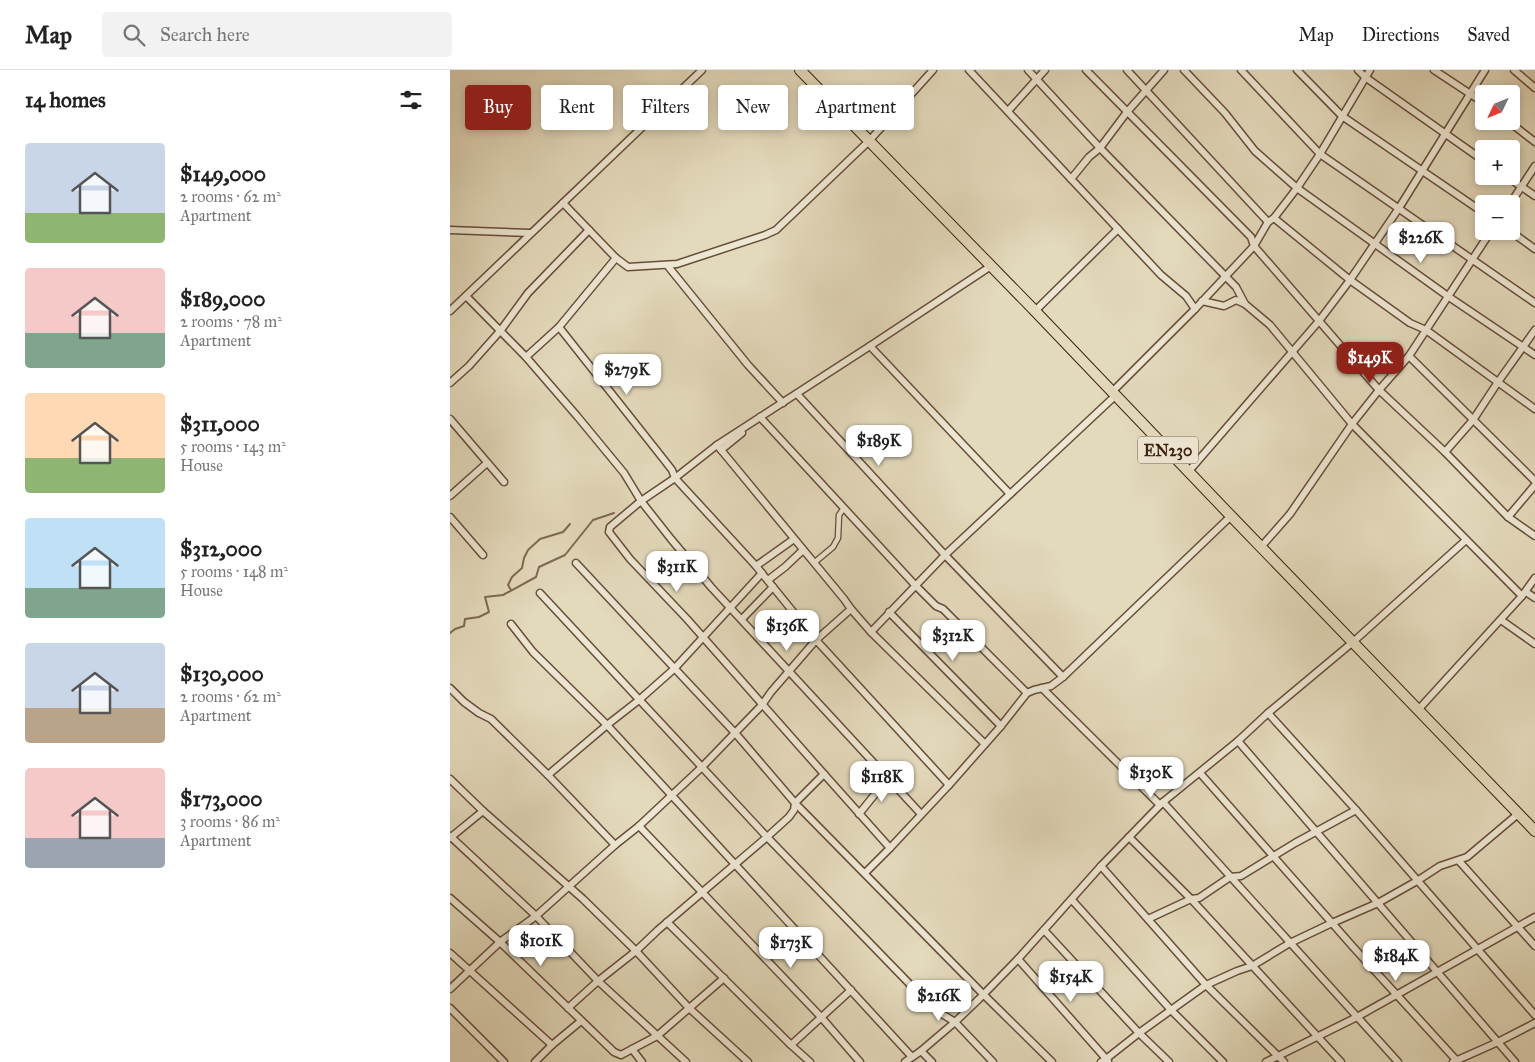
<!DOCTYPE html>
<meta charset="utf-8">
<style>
body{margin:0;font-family:"IM FELL Great Primer",serif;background:#f2f2f2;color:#222;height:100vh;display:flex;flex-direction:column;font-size:19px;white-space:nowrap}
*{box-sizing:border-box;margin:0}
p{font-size:16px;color:#767676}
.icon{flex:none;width:28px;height:28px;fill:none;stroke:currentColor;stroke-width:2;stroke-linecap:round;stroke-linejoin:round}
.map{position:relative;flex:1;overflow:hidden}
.panel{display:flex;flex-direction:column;background:#fff;width:450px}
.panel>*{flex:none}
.banner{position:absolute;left:15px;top:15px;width:475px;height:45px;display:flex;gap:10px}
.needle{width:32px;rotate:227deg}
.controls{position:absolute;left:1025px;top:15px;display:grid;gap:10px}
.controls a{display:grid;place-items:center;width:45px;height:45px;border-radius:5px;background:#fff;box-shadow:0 2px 8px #0003;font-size:25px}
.price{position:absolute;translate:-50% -42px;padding:0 11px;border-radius:10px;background:#fff;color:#222;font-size:16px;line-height:32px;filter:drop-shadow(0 1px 2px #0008)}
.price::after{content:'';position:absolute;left:50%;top:30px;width:15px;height:11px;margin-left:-8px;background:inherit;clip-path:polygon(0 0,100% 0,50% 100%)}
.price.current{background:#8f2418;color:#fff}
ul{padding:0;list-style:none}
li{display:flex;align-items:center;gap:15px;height:125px;padding:0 25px}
li span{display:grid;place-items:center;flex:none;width:140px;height:100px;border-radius:5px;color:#555}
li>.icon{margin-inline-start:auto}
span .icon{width:60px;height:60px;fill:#fffc;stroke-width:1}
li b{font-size:21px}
h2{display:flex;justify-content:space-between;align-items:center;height:60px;padding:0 25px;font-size:21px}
.tag{padding:0 18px;border-radius:5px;background:#fff;box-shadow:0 2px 8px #0003;font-size:18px;line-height:45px}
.tag.current{background:#8f2418;color:#fff}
header{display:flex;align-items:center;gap:30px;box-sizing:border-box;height:70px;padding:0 25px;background:#fff;border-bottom:1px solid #e0e0e0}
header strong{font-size:24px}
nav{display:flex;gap:28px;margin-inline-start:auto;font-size:18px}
.search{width:350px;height:45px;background:#f2f2f2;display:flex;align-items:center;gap:12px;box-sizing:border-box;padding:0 18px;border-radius:5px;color:#767676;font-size:19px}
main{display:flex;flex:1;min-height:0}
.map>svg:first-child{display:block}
</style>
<header>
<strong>Map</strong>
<div class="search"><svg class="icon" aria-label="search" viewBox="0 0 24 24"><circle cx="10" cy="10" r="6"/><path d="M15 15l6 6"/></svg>Search here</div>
<nav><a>Map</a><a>Directions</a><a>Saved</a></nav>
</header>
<main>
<section class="panel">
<h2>14 homes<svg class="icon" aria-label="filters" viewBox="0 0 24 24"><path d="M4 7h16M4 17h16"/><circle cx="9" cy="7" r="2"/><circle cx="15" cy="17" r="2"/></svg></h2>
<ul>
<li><span style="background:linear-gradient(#c9d6e8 70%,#8fb573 0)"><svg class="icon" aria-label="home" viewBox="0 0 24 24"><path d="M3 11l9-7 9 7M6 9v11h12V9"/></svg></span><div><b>$149,000</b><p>2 rooms · 62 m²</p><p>Apartment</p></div></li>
<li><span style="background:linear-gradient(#f6c9c9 65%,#7fa58c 0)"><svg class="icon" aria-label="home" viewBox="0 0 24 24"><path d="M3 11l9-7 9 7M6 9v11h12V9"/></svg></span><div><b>$189,000</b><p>2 rooms · 78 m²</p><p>Apartment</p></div></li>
<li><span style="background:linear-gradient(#ffd9b3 65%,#8fb573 0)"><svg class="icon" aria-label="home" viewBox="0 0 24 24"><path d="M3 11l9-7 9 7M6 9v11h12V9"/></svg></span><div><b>$311,000</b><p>5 rooms · 143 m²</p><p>House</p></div></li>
<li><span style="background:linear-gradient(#bfe0f5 70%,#7fa58c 0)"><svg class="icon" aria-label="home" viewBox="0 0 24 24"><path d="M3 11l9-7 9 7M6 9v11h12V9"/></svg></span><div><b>$312,000</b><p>5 rooms · 148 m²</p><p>House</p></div></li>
<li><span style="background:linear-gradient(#c9d6e8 65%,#b9a48a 0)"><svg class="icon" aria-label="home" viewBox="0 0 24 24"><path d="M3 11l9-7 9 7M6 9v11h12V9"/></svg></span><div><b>$130,000</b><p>2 rooms · 62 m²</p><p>Apartment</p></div></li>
<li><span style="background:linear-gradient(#f6c9c9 70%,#9aa5b1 0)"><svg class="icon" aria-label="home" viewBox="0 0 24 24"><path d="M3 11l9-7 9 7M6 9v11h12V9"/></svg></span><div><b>$173,000</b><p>3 rooms · 86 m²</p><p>Apartment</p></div></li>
</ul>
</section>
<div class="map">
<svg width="1085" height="992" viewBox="0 0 1085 992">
<rect width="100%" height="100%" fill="#e3d9bb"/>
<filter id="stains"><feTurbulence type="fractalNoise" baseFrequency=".004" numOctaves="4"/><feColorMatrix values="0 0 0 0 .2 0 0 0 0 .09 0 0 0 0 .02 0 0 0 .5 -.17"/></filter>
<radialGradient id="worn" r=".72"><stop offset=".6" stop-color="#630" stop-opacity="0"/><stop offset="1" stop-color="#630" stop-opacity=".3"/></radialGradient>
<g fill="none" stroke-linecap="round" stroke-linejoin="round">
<g stroke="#7e6952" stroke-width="2">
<polyline points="61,520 58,515 62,507 72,498 74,488 78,480 90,469 113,462 120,454"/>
<polyline points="0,563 5,559 14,556 15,549 29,547 39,542 35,527 53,525 86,507 89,497 115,485 143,450 164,443"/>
</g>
<defs>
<polyline id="pedestrian" points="365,492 383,477 388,468 389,445 394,438"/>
<g id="minor">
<polyline points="519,0 711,205 736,226 745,239"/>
<polyline points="578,0 650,78 786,217 795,234 820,255 902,354 1072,526"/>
<polyline points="636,0 801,167 804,176 929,320 995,382 1058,447 1085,466"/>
<polyline points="677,0 818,152"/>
<polyline points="734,0 775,43 805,81 847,118 999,227 1085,285"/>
<polyline points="791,0 870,84 1085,233"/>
<polyline points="847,0 892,46 1034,143"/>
<polyline points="908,0 915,7 1034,91"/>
<polyline points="984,0 1034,33"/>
<polyline points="1064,0 1085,18"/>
<polyline points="558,41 595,0"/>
<polyline points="1058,51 1085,72"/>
<polyline points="1056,106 1085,126"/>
<polyline points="621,109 639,87 650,78 677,42 714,0"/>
<polyline points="113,133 166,188 178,197 227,194 315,165 326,160 419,71 483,0"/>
<polyline points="1060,134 1085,96"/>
<polyline points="824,148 900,210 960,253 976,260 1085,339"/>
<polyline points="0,160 80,163"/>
<polyline points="1060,161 1085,179"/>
<polyline points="217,195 298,295 333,333"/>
<polyline points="541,196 420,276 267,375 225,408 191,431 160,457 159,462 180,489 237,549 374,704 345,733 533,924 602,992"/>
<polyline points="16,226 76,287 127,346 174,403 191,431 221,469 261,517 471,744"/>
<polyline points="752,231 774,236 786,230 795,234"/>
<polyline points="0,241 252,0"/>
<polyline points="585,241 668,159"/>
<polyline points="109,257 215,391 222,400 225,408 306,496 366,570 499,715"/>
<polyline points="420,276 560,424"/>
<polyline points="959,286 1085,411"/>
<polyline points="76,287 109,257 166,188"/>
<polyline points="0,313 19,296 51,260 78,223 139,160"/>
<polyline points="662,322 745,239 804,176 818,152 824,148 847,118 870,84 920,0"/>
<polyline points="347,324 495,485 613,607"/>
<polyline points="310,347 465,515 486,536 493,539 577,623"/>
<polyline points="0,349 54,412"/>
<polyline points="267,375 394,529 401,539 421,562 535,674"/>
<polyline points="271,380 292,363"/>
<polyline points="995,382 1023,350 1048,312 1085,260"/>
<polyline points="739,401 869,251 900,210 949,138 1035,0"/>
<polyline points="0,426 37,393"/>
<polyline points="0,447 33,485"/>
<polyline points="1058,447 1085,415"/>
<polyline points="811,477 840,444 902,354 929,320 959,286 1041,161"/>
<polyline points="306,496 344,469"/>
<polyline points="318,510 335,497 353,480"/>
<polyline points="1076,522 1085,528"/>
<polyline points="90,523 317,767 480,935 492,944 505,952 543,992"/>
<polyline points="439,542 551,656"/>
<polyline points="292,549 323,517"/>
<polyline points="1051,550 1085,574"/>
<polyline points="61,554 83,582 157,655 462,987"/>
<polyline points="421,562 495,485 665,326"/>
<polyline points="0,618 14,632 29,643 41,649 98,705 165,775"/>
<polyline points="592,618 710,735"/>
<polyline points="968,640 1072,526 1085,508"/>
<polyline points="818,643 906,740 1085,945"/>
<polyline points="788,671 1065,992"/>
<polyline points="750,703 904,878 1008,992"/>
<polyline points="374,704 440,778"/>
<polyline points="98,705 157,655 189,630 224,599 312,503"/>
<polyline points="0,709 33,741 133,829 186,881 239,938 298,992"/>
<polyline points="713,732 948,992"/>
<polyline points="409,744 438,708"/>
<polyline points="189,756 371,947 410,992"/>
<polyline points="0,766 86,846 148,911 236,992"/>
<polyline points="679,767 741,829 891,992"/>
<polyline points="0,768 33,741"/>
<polyline points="1009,791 1085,876"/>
<polyline points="651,796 756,915 834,992"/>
<polyline points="415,803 440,778 499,715 551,656 577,623 584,620 601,616 613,607 781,446"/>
<polyline points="0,828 50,872 164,982 171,985 207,966 274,908"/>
<polyline points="622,830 721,940 773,992"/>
<polyline points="698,849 741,829 749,828 780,807 791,806 845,773 906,740"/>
<polyline points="217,852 341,975 360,992"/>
<polyline points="594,860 689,963 719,992"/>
<polyline points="0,883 102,975"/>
<polyline points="568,889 658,991"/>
<polyline points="0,919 50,872 86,846 165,775 189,756 252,697 312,635 321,622 366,570 401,539"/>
<polyline points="0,938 54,992"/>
<polyline points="118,938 148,911 186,881 208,860 317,767 339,747 344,740 345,733 286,664 126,493"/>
<polyline points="341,975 401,920"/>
<polyline points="182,979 192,992"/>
<polyline points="471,981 482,992"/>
<polyline points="85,992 102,975 131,951"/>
<polyline points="455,992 471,981 505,952 529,929 568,889 651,796 713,732 788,671 818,643 903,572 1016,470"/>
<polyline points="651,992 656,989 689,963 756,915 787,901 802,896 840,873 882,853 928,833 967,811 990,796 1017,787 1068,744"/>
<polyline points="816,992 907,947 1085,847"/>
<polyline points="1003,992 1048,972 1085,953"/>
</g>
<polyline id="primary" points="350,0 585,241 781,446 1085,761"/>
</defs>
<use href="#pedestrian" stroke="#664e38" stroke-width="7"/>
<use href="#minor" stroke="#664e38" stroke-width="9"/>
<use href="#primary" stroke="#3c200c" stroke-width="12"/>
<use href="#pedestrian" stroke="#ede6d3" stroke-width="4.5"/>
<use href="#minor" stroke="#ede6d3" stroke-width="6"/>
<use href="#primary" stroke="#e3d9bb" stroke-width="10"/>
</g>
<g text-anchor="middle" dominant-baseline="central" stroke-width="4.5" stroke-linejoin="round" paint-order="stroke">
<rect fill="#ede6d3" stroke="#715b48" stroke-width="1" x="688" y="366.5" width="60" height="27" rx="4"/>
<g font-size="16" font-weight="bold" fill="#3c200c">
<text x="718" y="380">EN230</text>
</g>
</g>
<rect width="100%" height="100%" filter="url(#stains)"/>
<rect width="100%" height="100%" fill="url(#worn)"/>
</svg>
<div class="controls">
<a><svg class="needle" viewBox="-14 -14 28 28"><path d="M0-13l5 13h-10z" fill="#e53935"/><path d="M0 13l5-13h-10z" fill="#767676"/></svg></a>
<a>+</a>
<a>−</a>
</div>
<b class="price" style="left:971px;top:194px">$226K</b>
<b class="price current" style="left:920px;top:314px">$149K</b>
<b class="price" style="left:177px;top:326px">$279K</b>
<b class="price" style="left:429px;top:397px">$189K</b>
<b class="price" style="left:227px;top:523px">$311K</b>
<b class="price" style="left:337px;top:582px">$136K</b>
<b class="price" style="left:503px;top:592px">$312K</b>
<b class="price" style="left:701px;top:729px">$130K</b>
<b class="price" style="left:432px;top:733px">$118K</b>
<b class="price" style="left:91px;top:897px">$101K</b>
<b class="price" style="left:341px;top:899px">$173K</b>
<b class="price" style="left:946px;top:912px">$184K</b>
<b class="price" style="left:621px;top:933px">$154K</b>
<b class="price" style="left:489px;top:952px">$216K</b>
<div class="banner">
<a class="tag current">Buy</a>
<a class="tag">Rent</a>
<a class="tag">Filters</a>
<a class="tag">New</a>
<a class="tag">Apartment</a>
</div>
</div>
</main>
